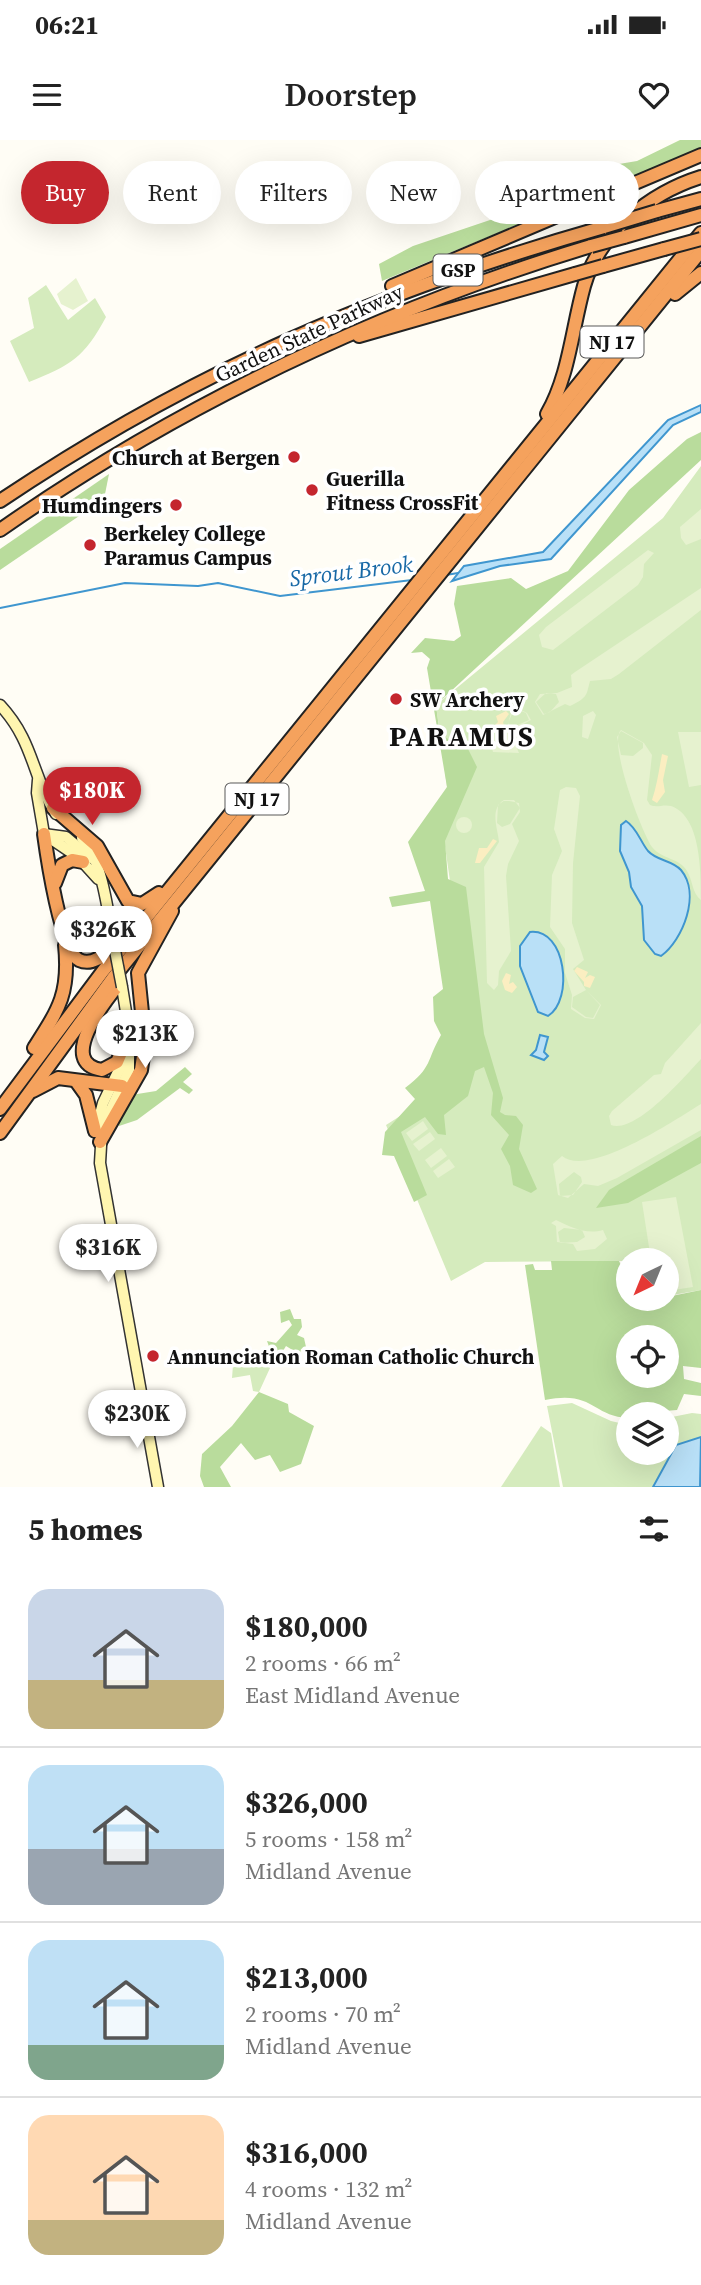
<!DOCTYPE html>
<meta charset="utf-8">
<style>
body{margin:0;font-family:"Source Serif 4",serif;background:#f6f6f6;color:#222;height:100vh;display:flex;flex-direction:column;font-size:26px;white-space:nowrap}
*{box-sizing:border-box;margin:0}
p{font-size:23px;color:#767676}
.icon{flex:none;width:38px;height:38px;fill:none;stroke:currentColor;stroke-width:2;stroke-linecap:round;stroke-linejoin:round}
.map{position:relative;height:1347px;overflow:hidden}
.drawer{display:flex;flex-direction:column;background:#fff;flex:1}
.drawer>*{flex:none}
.guide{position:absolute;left:21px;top:21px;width:660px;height:63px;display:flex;gap:14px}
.needle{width:46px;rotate:223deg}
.fabs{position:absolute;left:616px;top:1108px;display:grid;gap:14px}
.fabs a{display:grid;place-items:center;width:63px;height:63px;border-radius:50%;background:#fff;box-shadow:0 7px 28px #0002;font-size:35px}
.price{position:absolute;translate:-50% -60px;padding:0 16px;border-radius:24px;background:#fff;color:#222;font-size:23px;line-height:46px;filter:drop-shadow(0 2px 4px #0008)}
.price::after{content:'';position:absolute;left:50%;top:42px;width:21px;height:16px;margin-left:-10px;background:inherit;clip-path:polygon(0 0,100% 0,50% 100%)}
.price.current{background:#c4262e;color:#fff}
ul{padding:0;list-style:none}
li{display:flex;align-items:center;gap:21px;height:175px;padding:0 28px}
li+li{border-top:2px solid #e0e0e0}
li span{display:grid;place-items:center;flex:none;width:196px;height:140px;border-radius:21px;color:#555}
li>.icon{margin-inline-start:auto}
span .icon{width:84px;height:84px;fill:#fffc;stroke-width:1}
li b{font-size:30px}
h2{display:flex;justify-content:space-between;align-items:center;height:84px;padding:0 28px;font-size:30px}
.tag{padding:0 24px;border-radius:32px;background:#fff;box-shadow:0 7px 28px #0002;font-size:24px;line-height:63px}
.tag.current{background:#c4262e;color:#fff}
.status{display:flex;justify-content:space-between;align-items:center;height:49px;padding:0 35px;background:#fff;direction:ltr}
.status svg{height:19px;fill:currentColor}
header{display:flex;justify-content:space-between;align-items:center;height:91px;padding:0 28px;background:#fff;font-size:32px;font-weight:600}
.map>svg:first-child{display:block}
</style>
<div class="status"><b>06:21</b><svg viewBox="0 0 49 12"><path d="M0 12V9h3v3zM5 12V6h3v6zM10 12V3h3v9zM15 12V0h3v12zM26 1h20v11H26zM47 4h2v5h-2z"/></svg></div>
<header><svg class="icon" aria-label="menu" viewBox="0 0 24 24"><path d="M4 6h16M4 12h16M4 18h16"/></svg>Doorstep<svg class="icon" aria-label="heart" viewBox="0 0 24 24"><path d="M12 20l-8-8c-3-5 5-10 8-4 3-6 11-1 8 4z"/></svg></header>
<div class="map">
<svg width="701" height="1347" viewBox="0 0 701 1347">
<rect width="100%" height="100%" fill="#fffdf5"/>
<g fill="#d5ebbd">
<path d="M46,145l22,35 27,-22 11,19c-22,41 -35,48 -77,65l-19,-41 24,-13 -6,-30z"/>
<polygon points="701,326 701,1150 667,1156 667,1120 628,1120 628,1126 624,1121 485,1122 451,1141 386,985 477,927 440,672 447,647 436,565 663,378"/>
<polygon points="261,1215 270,1228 259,1252 253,1251 250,1235 232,1238 233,1225"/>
<polygon points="572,1263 611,1281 628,1285 628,1312 667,1312 667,1278 692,1273 701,1274 701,1347 563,1347 547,1266"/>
<polygon points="541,1286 551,1293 560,1347 501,1347"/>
</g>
<g fill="#b9dc9c" fill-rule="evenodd">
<polygon points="680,0 701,0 701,8 382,141 379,124 413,106 517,71 589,29 637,21"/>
<path d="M701,292v28l-265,245 4,31 26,9 11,22 -32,74 3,38 18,8 18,147 19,64 -3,14 5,3 11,1 7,9 -4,24 18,40 -6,4 -18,-8 -3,-19 -9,-17 8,-14 -18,-20 2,-22 -9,-26 -9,4 -7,25 -24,19 2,20 -8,-1 -13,-17 -24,15 26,63 -13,7 -20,-46 -12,-1 3,-23 30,-33 -10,-11c28,-21 21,-27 36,-53l-7,-14 -1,-24 10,-8 -13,-88 -38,6 -3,-10 36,-6 -17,-49 39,-55 -20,-119 3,-9 -8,-7 -11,1 14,-15 29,3 7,-5 -7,-32 3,-18 54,-8 15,11 42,-18 61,-81 58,-51z"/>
<polygon points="109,334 104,359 0,430 0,409"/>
<polygon points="185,927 192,934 183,942 193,950 189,954 180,948 137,980 119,986 116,980 131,955 156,951"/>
<polygon points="701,996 701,1023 628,1063 596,1068 609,1050"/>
<path d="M551,1121h68l9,19v18l9,1 5,10 13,-5 2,-5 44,-9v78l-18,-2 1,13 17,4v13l-17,-2 -7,16 -49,4v4c-36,-2 -35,-28 -83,-18l-20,-135 8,-1 2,6h17zM628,1197h39v39h-39z"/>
<polygon points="290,1169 294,1179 301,1179 302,1187 297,1195 304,1198 306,1207 301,1209 299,1219 299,1214 286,1206 278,1219 274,1220 267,1201 276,1203 292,1185 289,1180 281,1183 280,1172"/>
<polygon points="259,1252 288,1264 289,1272 314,1286 301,1324 280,1332 270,1315 255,1320 241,1303 220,1327 231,1347 204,1347 200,1336 202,1314 232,1286"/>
</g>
<g fill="#fbeec1">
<polygon points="506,571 509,574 503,582 505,589 499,593 494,586 498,582 496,576"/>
<path d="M662,614l6,2 -5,24 2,12 -8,11 -5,-3c5,-15 7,-30 10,-46z"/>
<polygon points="493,699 497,701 480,723 475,723 479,708 487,708"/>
<polygon points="577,827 588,832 585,838 590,835 595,837 590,848 584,846 584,842 574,831"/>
<polygon points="506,833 511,835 509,844 513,842 517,847 512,853 505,850 502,841"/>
</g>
<g fill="#e6f2cf" fill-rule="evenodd">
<polygon points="76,138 88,161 73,170 61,164 57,154"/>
<polygon points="701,369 701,399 686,405 681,398 680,387"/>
<polygon points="648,410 654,413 644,424 643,437 638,445 553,510 542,507 539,495 546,487"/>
<path d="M701,448v22l-82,64 -8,5 -21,2c-4,15 -2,16 -20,25l-5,-2 -22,11 -8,-13 5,-8 17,-1 15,-6 -1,-12 4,-3zM546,553l10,1 3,8 -9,10 -6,2 -8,-12z"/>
<path d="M519,569l8,4 4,7 -19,10v7l7,16 -26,-1 -2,-8 15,-13 5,-18zM519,570l7,3 3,7 -18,8 -3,-5 4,-9z"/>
<polygon points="593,571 596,575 588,599 582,597 583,576"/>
<path d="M621,590l23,13 8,12 -5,45 3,5c7,3 13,-1 21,1 30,10 30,66 30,94 -9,-7 -8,-19 -14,-29 -7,-13 -26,-12 -35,-24 -11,-16 -44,-105 -31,-117zM621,591l22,12v5l-10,8 -12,-1 -4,-18z"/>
<polygon points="678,592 701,592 701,645 689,647"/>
<path d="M566,647l10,1 4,8 -7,67 -1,60 12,37 -11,9 13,21 15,15 -7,14 -9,-1 -14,-9 1,-14 -7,-22v-24l-15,-22 2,-52 10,-24 -8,-22 6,-39zM586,850l14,15 -7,13 -7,-1 -14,-10 1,-10z"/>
<path d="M504,660l15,3 1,9 -8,12 7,17 -11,23 -2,12 5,75 -12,20 -1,14 -4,5 -7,-7 -3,-116 15,-25c-1,-13 -10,-33 5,-42zM505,660h9l6,8 -10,16 -8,3 -5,-4 1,-18z"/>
<circle cx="464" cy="685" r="8"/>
<path d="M701,883v36c-17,18 -65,75 -90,66l-2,-9 3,-5 42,-36 7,-1 4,-11z"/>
<path d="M701,964v26l-84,48 -19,8 -14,-2 -16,14 -10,-3 -5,-31 9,-8c27,22 113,-36 139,-52zM574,1032l7,5 1,5 -9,13 -13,1 -1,-12z"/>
<polygon points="423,981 428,989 412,1001 406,993"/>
<polygon points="430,992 435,999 419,1011 413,1004"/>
<polygon points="441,1008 447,1016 431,1028 425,1020"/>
<polygon points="449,1019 455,1027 438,1038 433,1031"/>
<polygon points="676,1057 693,1147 667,1151 667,1120 651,1120 642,1062"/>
<path d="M556,1080c14,7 30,15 47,10l4,9 -12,10 -18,2 -4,-7 -16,-2 -1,-16 -5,-3zM564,1088l18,2 3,7 -8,5 -17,1 -2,-11z"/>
</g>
<g fill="#b9e0f7" stroke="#3f96cf" stroke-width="2">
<polygon points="701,265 701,272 673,285 551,419 500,426 452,441 464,426 543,412 668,280"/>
<path d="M626,681c11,7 14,20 22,30 9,10 24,9 33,19 20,24 2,70 -20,86l-6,-2 -11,-14 -2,-34 -11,-19 -2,-15 -9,-21 1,-26z"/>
<path d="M530,792c36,-4 44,68 18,84l-10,-4 -18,-46v-20z"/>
<polygon points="540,895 548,897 544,912 548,916 544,920 531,915 536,910"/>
<polygon points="701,1297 700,1347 653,1347 676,1305"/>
</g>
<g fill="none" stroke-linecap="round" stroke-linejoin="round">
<g stroke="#3f96cf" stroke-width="2">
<polyline points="446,435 458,433"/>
<polyline points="0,468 125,443 198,446 218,443 280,456 412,440"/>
</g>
<defs>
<g id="secondary">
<path d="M0,565c35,38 31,70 56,109"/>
<polyline points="38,640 37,653 44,694 78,717 98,739"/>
<polyline points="44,694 66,697 91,718"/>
<path d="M82,698c20,21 26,74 31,102"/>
<polyline points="122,847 128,884"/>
<polyline points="129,907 129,930 102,989 100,1023 158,1347"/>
<polyline points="96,989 103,963 127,913"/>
</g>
<g id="highway">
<polyline points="657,71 701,59"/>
<polyline points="624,97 701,75"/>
<polyline points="603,126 664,109"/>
<polyline points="392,146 701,15"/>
<polyline points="675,154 701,133"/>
<polyline points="359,196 575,134"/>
<path d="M547,274c22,-38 25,-85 37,-128 15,-53 66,-93 117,-109"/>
<path d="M0,361c193,-130 382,-211 604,-274"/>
<path d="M0,390c182,-127 379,-220 591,-284"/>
<polyline points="53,668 97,706 128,761 142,764 159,753"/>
<path d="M44,694c3,22 17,117 35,126 15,7 28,-8 38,-17"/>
<polyline points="55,743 62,725 72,720 83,722"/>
<path d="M119,844c-14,17 -63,79 -17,86l15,-8 8,-19 2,-25"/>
<path d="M34,908c25,-39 36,-55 31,-103"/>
<polyline points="76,941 86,955 95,991"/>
<polyline points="33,951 58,938 122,946"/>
<polyline points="0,969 103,831 701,93"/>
<polyline points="0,993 113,838 701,111"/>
<polyline points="100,1002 141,930 145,902 138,833 172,771"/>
</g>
</defs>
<use href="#secondary" stroke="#333" stroke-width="13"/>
<use href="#highway" stroke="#222" stroke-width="16"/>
<use href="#secondary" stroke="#fff6b0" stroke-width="10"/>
<use href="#highway" stroke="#f5a25d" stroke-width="12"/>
<defs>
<polyline id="secondary-bridge" points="113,800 122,847"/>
<g id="highway-bridge">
<polyline points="604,87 657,71"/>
<polyline points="591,106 624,97"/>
<polyline points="664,109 701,99"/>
<polyline points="575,134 603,126"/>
</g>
</defs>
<use href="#secondary-bridge" stroke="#333" stroke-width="13" stroke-linecap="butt"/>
<use href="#highway-bridge" stroke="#222" stroke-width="16" stroke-linecap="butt"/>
<use href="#secondary-bridge" stroke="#fff6b0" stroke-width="10"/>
<use href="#highway-bridge" stroke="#f5a25d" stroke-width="12"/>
</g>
<g fill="#c4262e" stroke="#fff" stroke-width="2.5">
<circle cx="294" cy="317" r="7"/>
<circle cx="312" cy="350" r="7"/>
<circle cx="176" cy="365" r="7"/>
<circle cx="90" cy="405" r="7"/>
<circle cx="396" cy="559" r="7"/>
<circle cx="153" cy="1216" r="7"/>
</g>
<g text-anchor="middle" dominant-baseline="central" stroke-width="7" stroke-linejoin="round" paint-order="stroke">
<g fill="#fff" stroke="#585858" stroke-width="2">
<rect x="433.5" y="114.5" width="49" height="31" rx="5"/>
<rect x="580.5" y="186.5" width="63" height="31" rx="5"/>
<rect x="225.5" y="643.5" width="63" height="31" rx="5"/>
</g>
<g font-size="19" font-weight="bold" fill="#111">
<text x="458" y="130">GSP</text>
<text x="612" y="202">NJ 17</text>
<text x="257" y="659">NJ 17</text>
</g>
<g font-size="21" fill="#111" stroke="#fff">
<text transform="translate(309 193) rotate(-25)">Garden State Parkway</text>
</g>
<g font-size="21" font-weight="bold" fill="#111" stroke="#fff" text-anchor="start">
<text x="280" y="317" text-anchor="end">Church at Bergen</text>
<text x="326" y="338">Guerilla<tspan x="326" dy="24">Fitness CrossFit</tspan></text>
<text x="162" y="365" text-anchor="end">Humdingers</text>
<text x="104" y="393">Berkeley College<tspan x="104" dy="24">Paramus Campus</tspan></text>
<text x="410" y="559">SW Archery</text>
<text x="167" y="1216">Annunciation Roman Catholic Church</text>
</g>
<g font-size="23" font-style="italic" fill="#1768a6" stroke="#fff">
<text transform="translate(351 431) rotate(-7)">Sprout Brook</text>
</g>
<g font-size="28" font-weight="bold" letter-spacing="2" fill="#111" stroke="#fff">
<text x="462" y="596">PARAMUS</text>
</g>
</g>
</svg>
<div class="fabs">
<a><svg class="needle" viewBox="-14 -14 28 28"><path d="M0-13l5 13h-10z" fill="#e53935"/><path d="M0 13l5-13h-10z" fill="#767676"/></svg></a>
<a><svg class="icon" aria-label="locate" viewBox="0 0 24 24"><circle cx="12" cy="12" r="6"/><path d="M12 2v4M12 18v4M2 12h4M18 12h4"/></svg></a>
<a><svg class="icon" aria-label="layers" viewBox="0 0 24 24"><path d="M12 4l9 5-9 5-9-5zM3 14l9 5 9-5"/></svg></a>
</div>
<b class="price current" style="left:92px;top:687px">$180K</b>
<b class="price" style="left:103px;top:826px">$326K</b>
<b class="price" style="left:145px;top:930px">$213K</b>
<b class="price" style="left:108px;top:1144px">$316K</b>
<b class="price" style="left:137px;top:1310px">$230K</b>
<div class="guide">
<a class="tag current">Buy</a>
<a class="tag">Rent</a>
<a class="tag">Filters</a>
<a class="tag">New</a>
<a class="tag">Apartment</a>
</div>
</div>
<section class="drawer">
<h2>5 homes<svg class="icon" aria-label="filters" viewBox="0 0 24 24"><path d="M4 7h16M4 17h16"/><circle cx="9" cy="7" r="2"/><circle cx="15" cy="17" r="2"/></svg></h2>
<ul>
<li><span style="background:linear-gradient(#c9d6e8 65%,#c2b280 0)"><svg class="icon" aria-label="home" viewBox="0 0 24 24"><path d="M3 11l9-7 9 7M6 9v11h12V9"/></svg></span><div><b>$180,000</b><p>2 rooms · 66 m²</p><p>East Midland Avenue</p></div></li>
<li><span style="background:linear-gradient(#bfe0f5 60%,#9aa5b1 0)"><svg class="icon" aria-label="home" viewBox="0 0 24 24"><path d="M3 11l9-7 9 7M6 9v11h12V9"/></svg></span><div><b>$326,000</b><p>5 rooms · 158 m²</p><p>Midland Avenue</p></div></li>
<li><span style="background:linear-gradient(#bfe0f5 75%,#7fa58c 0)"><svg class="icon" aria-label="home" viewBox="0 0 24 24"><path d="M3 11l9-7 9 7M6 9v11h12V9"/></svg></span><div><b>$213,000</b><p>2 rooms · 70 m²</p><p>Midland Avenue</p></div></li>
<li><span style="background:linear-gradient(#ffd9b3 75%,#c2b280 0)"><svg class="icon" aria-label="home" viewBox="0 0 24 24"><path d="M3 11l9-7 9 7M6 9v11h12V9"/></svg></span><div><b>$316,000</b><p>4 rooms · 132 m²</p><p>Midland Avenue</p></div></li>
</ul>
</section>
